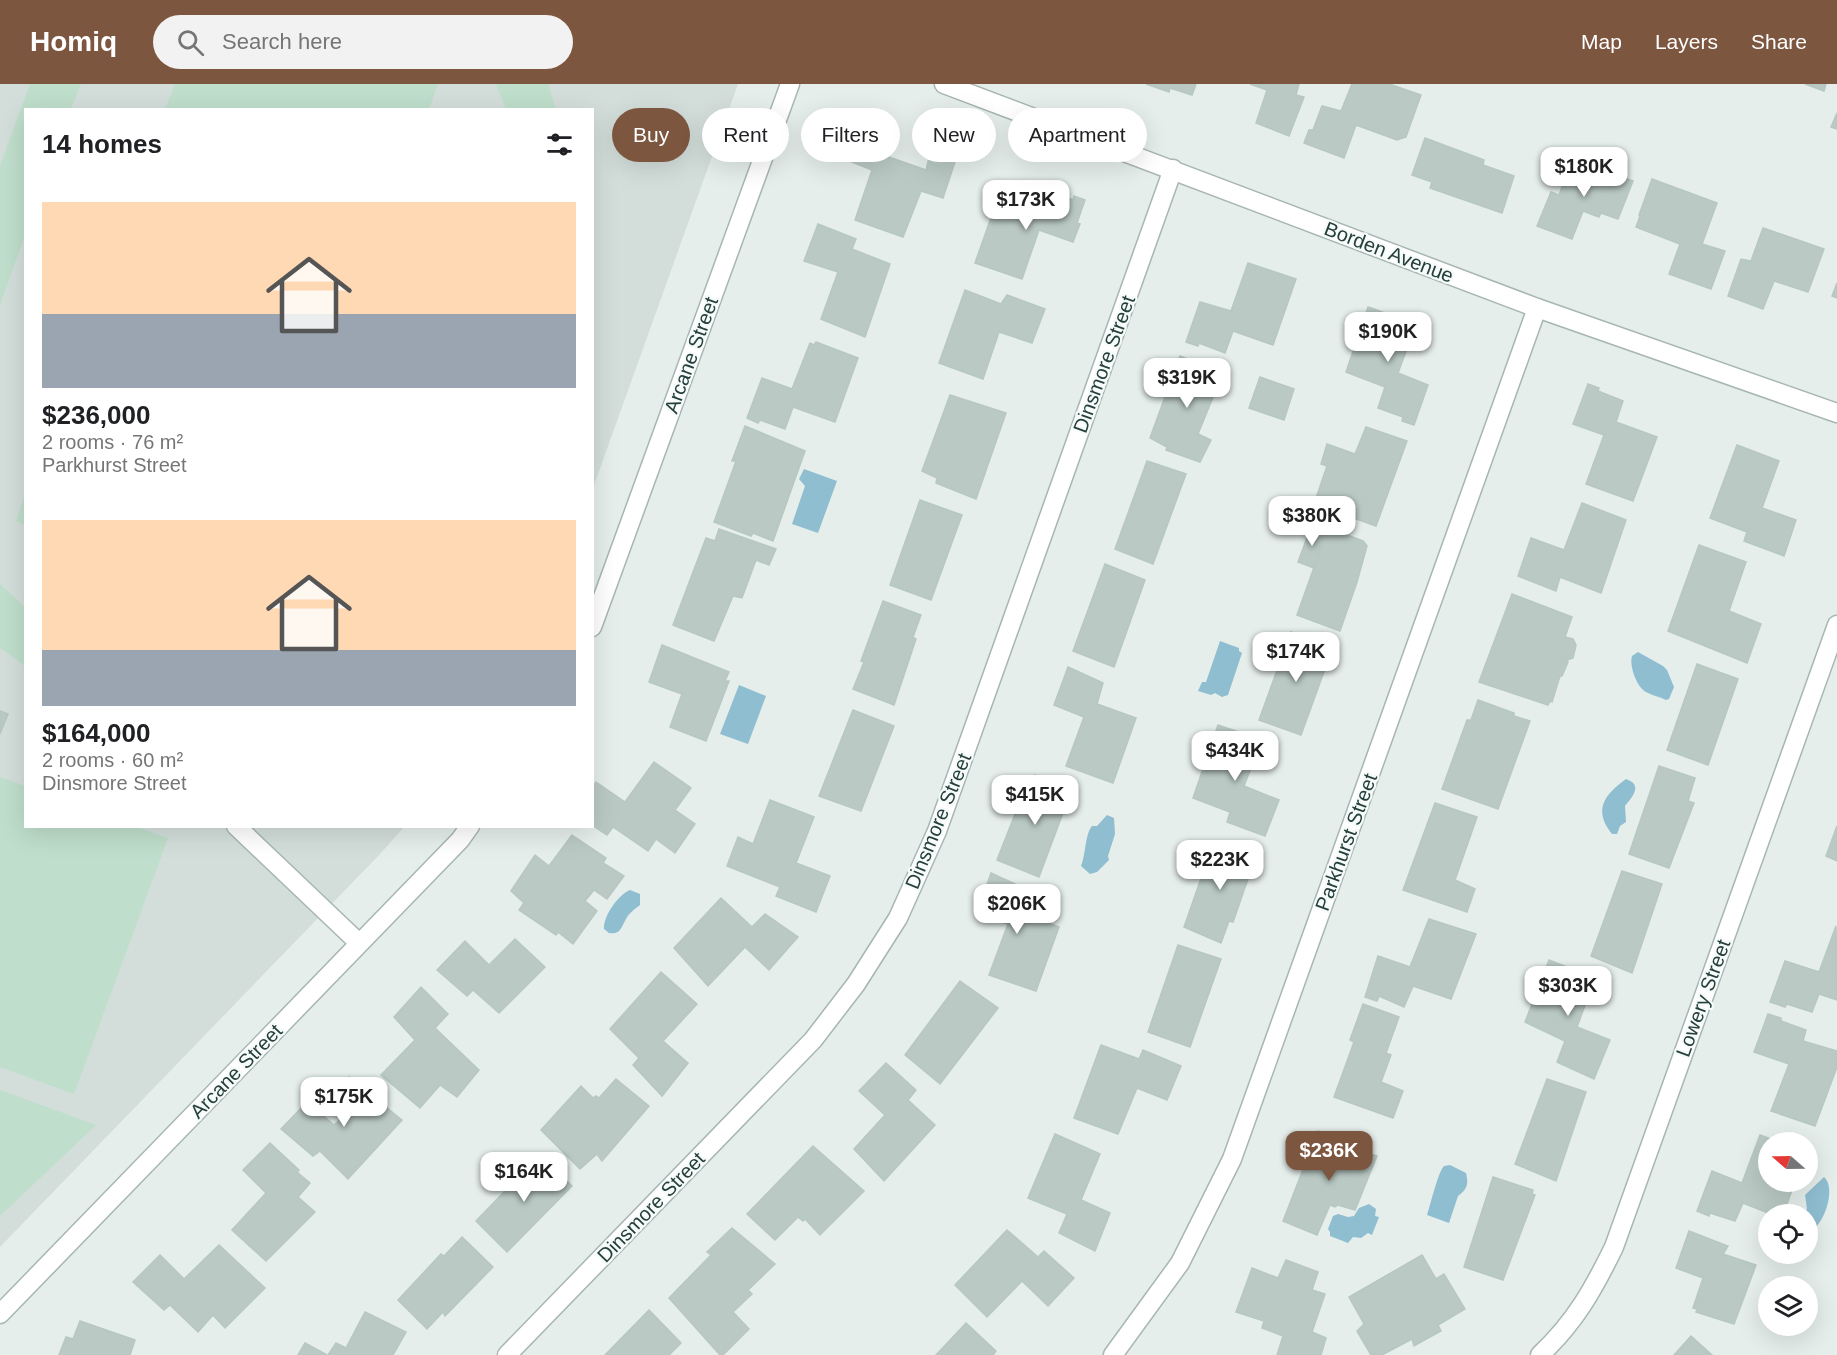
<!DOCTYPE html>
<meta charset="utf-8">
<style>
body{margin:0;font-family:Helvetica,sans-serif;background:#f2f2f2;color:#202124;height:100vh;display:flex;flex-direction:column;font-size:22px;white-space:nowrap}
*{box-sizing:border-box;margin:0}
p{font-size:20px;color:#757577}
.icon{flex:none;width:33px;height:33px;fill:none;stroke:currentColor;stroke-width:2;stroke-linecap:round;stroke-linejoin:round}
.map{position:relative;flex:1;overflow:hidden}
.details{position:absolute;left:24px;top:24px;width:570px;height:720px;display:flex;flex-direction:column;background:#fff;border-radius:0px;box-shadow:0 6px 24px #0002}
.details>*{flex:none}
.hud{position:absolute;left:612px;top:24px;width:570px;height:54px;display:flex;gap:12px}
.needle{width:39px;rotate:290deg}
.tools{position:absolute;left:1758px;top:1048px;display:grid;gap:12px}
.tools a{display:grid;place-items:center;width:60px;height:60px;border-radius:50%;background:#fff;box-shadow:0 6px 24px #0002;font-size:30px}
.price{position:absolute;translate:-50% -51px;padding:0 14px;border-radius:12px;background:#fff;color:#222;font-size:20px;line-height:39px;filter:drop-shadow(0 2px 3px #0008)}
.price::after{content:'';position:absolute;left:50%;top:36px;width:18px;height:14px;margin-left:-9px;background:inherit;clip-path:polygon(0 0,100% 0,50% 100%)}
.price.active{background:#7d5640;color:#fff}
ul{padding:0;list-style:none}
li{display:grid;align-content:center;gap:12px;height:318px;padding:0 18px}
li span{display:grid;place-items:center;height:186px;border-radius:0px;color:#555}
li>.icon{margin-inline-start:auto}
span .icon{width:108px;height:108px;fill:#fffc;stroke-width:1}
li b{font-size:26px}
h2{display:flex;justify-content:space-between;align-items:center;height:72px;padding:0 18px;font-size:26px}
.tag{padding:0 21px;border-radius:27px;background:#fff;box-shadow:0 6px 24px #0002;font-size:21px;line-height:54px}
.tag.active{background:#7d5640;color:#fff}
header{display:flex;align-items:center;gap:36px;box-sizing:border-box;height:84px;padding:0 30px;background:#7d5640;color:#fff}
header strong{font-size:28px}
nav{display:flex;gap:33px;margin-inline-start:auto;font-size:21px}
.search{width:420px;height:54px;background:#f2f2f2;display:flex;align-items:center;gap:15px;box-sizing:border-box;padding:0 21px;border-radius:33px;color:#757577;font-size:22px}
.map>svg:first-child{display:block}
</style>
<header>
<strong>Homiq</strong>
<div class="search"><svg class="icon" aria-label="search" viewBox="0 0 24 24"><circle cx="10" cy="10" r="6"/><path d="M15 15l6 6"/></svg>Search here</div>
<nav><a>Map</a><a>Layers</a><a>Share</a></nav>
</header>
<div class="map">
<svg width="1837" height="1271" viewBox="0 0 1837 1271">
<rect width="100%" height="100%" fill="#e5eeeb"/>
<polygon fill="#d3deda" points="0,0 738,0 593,404 592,26 26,26 26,742 404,743 381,769 0,1163"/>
<g fill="#bfdecb">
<polygon points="30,0 81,0 71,25 26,26 25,151 0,221 0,82"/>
<polygon points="175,0 438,0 429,25 165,25"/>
<polygon points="496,0 548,0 556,25 506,25"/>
<polygon points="25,410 25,441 16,437"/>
<polygon points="0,500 25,523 25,582 0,564"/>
<polygon points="0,693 25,702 26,742 136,743 168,754 74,1010 0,983"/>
<polygon points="0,1006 96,1041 0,1132"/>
</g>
<g fill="#8fbed1">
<polygon points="804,385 837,397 818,449 792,440 805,402 799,395"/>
<polygon points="1220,557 1239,564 1239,567 1242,569 1228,611 1222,613 1215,609 1211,611 1198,607 1202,598 1206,598"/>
<path d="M1638,568l25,14 4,4 7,17 -5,12 -3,1c-6,-3 -12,-4 -18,-7 -11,-4 -19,-27 -16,-37z"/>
<polygon points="739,601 766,612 748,660 720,650"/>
<path d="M1626,695c17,6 7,17 -1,27l1,16 -6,4 -3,8h-5c-19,-24 -8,-39 14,-55z"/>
<path d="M1107,731l7,3 1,16 -7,22 1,4 -12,12 -7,2 -9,-8c5,-12 4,-32 11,-40h5z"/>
<path d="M630,806l10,4v11c-5,4 -11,8 -14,14 -5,8 -5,16 -17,14l-5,-4c-1,-13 15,-35 26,-39z"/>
<path d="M1450,1081l16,8c3,12 1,16 -8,23l-9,27 -22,-8c4,-12 11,-43 17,-49z"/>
<path d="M1824,1093c13,11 0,50 -16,56v-18h-5l4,-6 -2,-14z"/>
<polygon points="1369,1120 1376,1125 1375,1132 1379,1133 1372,1151 1368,1149 1361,1154 1353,1153 1348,1159 1330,1152 1330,1148 1328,1145 1333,1132 1338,1130 1348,1133 1354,1132 1359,1124"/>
</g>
<g fill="#bac9c4" stroke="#b7c7c3" stroke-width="1.5">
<polygon points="1146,0 1196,0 1192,11 1170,4 1169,8"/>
<polygon points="1250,0 1299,0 1296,11 1304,13 1289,52 1256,39 1267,6"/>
<polygon points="1352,0 1389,0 1421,11 1406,53 1397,56 1356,41 1344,74 1304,59 1309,46 1313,46 1322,22 1341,27"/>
<polygon points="1805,0 1826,0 1824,7"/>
<polygon points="1837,29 1837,45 1831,43"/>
<polygon points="856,38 892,51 886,72 926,86 930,70 955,78 943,114 921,107 903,153 855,136 872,86 842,74"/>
<polygon points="1425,54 1484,76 1483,81 1514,92 1502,129 1430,104 1432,98 1412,91"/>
<polygon points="1572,75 1633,97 1618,135 1601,129 1599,133 1583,127 1572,155 1537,142 1551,108 1559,111"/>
<polygon points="1652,95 1717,119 1702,160 1725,167 1711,205 1669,190 1680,160 1636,143 1640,132 1639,131"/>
<polygon points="1046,106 1073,116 1074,112 1085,116 1077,139 1080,140 1073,158 1039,146 1022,195 975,179 998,114 1038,128"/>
<polygon points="818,140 856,155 852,165 890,180 865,253 821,235 838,188 804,177"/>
<polygon points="1763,144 1824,165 1808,208 1774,197 1763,225 1728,212 1741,175 1751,177"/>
<polygon points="1248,179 1296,195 1273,261 1233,247 1225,269 1199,259 1198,262 1186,258 1200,218 1231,227"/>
<polygon points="1837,199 1837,214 1832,212"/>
<polygon points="965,206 1001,220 1007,211 1045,225 1032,259 999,248 983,295 939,279"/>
<polygon points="1368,223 1416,240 1398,289 1428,301 1414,341 1402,337 1403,333 1378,324 1385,303 1346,288"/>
<polygon points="816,258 858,274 835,338 793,323 785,345 760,336 758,339 747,334 762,294 792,305 810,259 814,261"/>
<polygon points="1180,272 1223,289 1198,350 1211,356 1200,378 1166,366 1167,363 1150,354"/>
<polygon points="1260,293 1294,305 1284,336 1249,324"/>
<polygon points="1588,300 1599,304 1598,307 1623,317 1616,338 1657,353 1633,417 1586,400 1604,351 1573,340"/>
<polygon points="950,311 1006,329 976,415 936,399 937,394 922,387"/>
<polygon points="745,342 805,367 773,457 753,449 751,452 714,438 736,377 732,377"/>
<polygon points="1366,343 1407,357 1376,442 1314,420 1327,382 1321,380 1327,360 1355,370"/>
<polygon points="1737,361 1779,377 1762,424 1796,436 1784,472 1744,457 1747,448 1710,434"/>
<polygon points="1147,377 1186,390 1153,480 1115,465"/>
<polygon points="920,416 962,431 931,516 890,501"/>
<polygon points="1582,419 1626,436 1601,509 1560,493 1556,507 1518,492 1531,454 1564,466"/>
<polygon points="1311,443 1326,448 1314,484 1298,478"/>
<polygon points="1328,444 1363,457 1367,462 1357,498 1340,547 1297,531"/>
<polygon points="719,445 776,465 769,481 756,476 742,514 733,512 714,557 673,541 706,454 715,457"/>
<polygon points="1699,461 1746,478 1729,527 1761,540 1747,579 1668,547"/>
<polygon points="1105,480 1145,496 1114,583 1073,567"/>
<polygon points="1512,510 1572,533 1565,553 1573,555 1576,561 1573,574 1567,576 1568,578 1562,592 1560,592 1552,618 1550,617 1548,621 1479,598"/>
<polygon points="883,517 921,531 913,553 916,555 894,621 853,605 864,578 861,577"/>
<polygon points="1291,548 1333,563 1301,651 1259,636"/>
<polygon points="662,561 729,588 725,597 729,597 706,657 670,643 682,610 649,598"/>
<polygon points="1697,580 1738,595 1708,681 1667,666"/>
<polygon points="1068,583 1103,599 1097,620 1136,634 1113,699 1066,682 1084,633 1054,621"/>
<polygon points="1478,616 1514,629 1514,632 1530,637 1498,725 1442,705 1467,636 1471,636"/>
<polygon points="853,626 894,642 861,727 819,712"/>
<polygon points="0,627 8,630 0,650"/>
<polygon points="1218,641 1262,656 1244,702 1279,716 1265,752 1227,738 1230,728 1193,714"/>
<polygon points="654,678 691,704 675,726 695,740 675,769 656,755 648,767 613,743 607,751 592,741 592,704 596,698 625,718"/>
<polygon points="1659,682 1695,694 1688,717 1694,719 1669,784 1629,770"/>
<polygon points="1035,691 1072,705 1039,793 997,776 1021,715 1025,716"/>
<polygon points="770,716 814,733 796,779 830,792 816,828 776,812 780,803 727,782 738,753 753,760"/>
<polygon points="1435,719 1477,733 1455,796 1475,805 1467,828 1403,806"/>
<polygon points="1837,742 1837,777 1826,772"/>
<polygon points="572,751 606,774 603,779 624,792 607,815 594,806 585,817 597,827 573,860 558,848 556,851 519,826 524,819 511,807 535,771 549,782"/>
<polygon points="1217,758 1257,769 1233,838 1229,837 1221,859 1184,843 1205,783 1207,784"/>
<polygon points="1622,787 1662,800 1632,889 1591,872"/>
<polygon points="991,789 1028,806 1019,828 1059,843 1036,907 989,891 1008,840 977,830"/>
<polygon points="721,814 752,843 765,830 798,853 769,886 745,863 708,902 674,864"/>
<polygon points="1429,835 1476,850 1451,915 1413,902 1404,923 1379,912 1377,917 1365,913 1378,872 1410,883"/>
<polygon points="1836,842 1837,916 1819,910 1812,928 1787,920 1785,923 1770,918 1785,877 1819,888"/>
<polygon points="515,855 545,883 499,929 473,906 467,912 437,886 465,857 489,881"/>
<polygon points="1178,861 1221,875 1190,963 1148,948"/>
<polygon points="1549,876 1595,894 1577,943 1610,956 1594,995 1557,978 1565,957 1525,938"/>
<polygon points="661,888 697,920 663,957 688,979 662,1012 633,981 639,974 610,945"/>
<polygon points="960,897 998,924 940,1000 905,971"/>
<polygon points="421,903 448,930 435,944 479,986 457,1013 440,1001 420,1024 381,991 415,956 394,933"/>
<polygon points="1363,920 1399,933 1386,969 1391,971 1381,998 1403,1007 1393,1034 1334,1013 1354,958 1350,956"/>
<polygon points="1768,930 1781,934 1781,937 1806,946 1803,957 1837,967 1837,983 1815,1042 1771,1027 1789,980 1754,968"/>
<polygon points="1101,961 1139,975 1143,966 1181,982 1167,1016 1137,1004 1118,1050 1074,1034"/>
<polygon points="886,979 916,1006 908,1016 935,1041 884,1097 854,1065 885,1031 859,1007"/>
<polygon points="349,993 402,1036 348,1095 320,1067 313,1072 281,1045 307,1018 334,1041 347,1029 331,1015"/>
<polygon points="616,995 649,1022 602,1077 597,1070 580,1085 541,1046 581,1002 593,1014 596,1012 599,1014"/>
<polygon points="1547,995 1586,1008 1556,1097 1515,1080"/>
<polygon points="1318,1047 1360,1064 1358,1066 1377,1072 1355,1126 1338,1121 1335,1123 1330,1121 1317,1151 1283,1137"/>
<polygon points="1055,1050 1100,1070 1081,1116 1110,1129 1095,1167 1059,1149 1067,1130 1028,1114"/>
<polygon points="1760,1051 1782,1059 1768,1059 1768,1098 1795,1098 1783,1131 1773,1131 1743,1119 1735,1137 1710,1129 1709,1132 1697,1127 1712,1087 1742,1099"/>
<polygon points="270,1059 299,1086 297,1088 310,1099 298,1113 315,1128 266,1177 232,1146 266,1109 243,1086"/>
<polygon points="813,1062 864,1107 820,1151 805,1135 803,1137 798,1133 775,1156 747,1130"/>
<polygon points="540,1071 572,1102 507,1168 476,1137"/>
<polygon points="1493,1093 1533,1106 1532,1110 1535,1111 1503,1196 1464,1183"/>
<polygon points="732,1144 775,1180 748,1206 752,1210 733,1228 749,1245 723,1271 720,1271 669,1214 711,1171 707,1168"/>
<polygon points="1007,1146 1038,1173 1044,1167 1074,1194 1048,1222 1022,1197 987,1233 955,1201"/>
<polygon points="1689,1147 1728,1162 1723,1170 1756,1181 1734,1240 1696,1228 1697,1225 1693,1224 1703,1194 1676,1184"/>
<polygon points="462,1153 493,1183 445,1232 443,1228 427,1245 398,1216 441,1170 444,1172"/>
<polygon points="219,1161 265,1204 225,1244 213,1231 198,1248 170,1221 164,1226 133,1198 160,1171 184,1195"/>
<polygon points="1422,1171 1436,1195 1444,1190 1465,1225 1438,1241 1441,1247 1414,1262 1412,1255 1382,1271 1371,1271 1357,1247 1364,1240 1349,1213"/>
<polygon points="1286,1176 1318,1188 1312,1206 1325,1210 1312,1248 1326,1254 1321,1271 1277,1271 1283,1252 1262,1244 1264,1237 1236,1228 1252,1184 1278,1194"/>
<polygon points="649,1226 681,1259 669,1271 605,1271"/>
<polygon points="365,1228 406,1248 393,1271 328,1271 336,1259 346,1264"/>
<polygon points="80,1237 135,1256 130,1271 59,1271 66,1253 73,1255"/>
<polygon points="966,1239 996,1267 993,1271 936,1271"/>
<polygon points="1691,1252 1712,1271 1674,1271"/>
<polygon points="305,1259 327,1271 298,1271"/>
</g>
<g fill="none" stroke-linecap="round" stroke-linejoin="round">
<defs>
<g id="minor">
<polyline points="944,0 1537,224 1837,329"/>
<polyline points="592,543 790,0"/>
<polyline points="236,742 359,859"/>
<polyline points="0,1230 460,756 470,742"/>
<polyline points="507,1271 813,956 856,900 898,834 937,747 1173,85"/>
<polyline points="1113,1271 1180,1179 1232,1075 1537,224"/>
<path d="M1540,1271c35,-33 53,-65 74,-108l223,-622"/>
</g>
</defs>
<use href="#minor" stroke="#a7b6b3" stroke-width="21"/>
<use href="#minor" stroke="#fff" stroke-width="18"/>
</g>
<g text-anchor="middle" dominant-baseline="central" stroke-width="4.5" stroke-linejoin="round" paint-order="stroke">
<g font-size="20" fill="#243f3c" stroke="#f6faf8">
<text transform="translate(1389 168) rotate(21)">Borden Avenue</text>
<text transform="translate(691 271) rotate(-70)">Arcane Street</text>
<text transform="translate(1104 280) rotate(-70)">Dinsmore Street</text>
<text transform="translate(938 737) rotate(-68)">Dinsmore Street</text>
<text transform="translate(1346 758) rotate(-70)">Parkhurst Street</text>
<text transform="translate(1703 914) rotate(-70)">Lowery Street</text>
<text transform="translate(236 987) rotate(-46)">Arcane Street</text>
<text transform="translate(651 1123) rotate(-46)">Dinsmore Street</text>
</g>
</g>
</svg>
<div class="tools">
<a><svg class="needle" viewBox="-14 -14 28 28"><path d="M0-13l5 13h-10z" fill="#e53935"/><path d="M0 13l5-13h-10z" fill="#757577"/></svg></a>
<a><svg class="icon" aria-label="locate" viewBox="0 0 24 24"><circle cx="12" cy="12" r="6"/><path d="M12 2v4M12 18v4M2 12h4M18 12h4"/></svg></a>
<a><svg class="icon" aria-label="layers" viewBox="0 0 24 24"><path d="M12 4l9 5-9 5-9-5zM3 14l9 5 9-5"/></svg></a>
</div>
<b class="price" style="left:1584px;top:114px">$180K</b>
<b class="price" style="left:1026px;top:147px">$173K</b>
<b class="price" style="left:1388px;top:279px">$190K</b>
<b class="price" style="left:1187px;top:325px">$319K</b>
<b class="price" style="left:1312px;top:463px">$380K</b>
<b class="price" style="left:1296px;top:599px">$174K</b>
<b class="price" style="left:1235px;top:698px">$434K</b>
<b class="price" style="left:1035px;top:742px">$415K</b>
<b class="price" style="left:1220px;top:807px">$223K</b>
<b class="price" style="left:1017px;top:851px">$206K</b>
<b class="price" style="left:1568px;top:933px">$303K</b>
<b class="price" style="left:344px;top:1044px">$175K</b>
<b class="price active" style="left:1329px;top:1098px">$236K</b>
<b class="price" style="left:524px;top:1119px">$164K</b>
<div class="hud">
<a class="tag active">Buy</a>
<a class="tag">Rent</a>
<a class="tag">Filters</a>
<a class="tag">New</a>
<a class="tag">Apartment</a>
</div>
<section class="details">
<h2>14 homes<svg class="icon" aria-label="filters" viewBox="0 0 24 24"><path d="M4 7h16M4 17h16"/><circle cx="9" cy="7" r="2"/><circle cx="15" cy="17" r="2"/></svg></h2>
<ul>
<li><span style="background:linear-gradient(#ffd9b3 60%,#9aa5b1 0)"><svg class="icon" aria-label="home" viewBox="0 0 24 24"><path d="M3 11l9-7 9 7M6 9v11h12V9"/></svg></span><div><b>$236,000</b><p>2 rooms · 76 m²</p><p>Parkhurst Street</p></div></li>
<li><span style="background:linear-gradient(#ffd9b3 70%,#9aa5b1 0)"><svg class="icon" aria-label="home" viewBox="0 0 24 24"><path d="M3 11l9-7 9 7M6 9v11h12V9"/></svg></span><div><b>$164,000</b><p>2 rooms · 60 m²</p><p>Dinsmore Street</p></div></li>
</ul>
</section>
</div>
